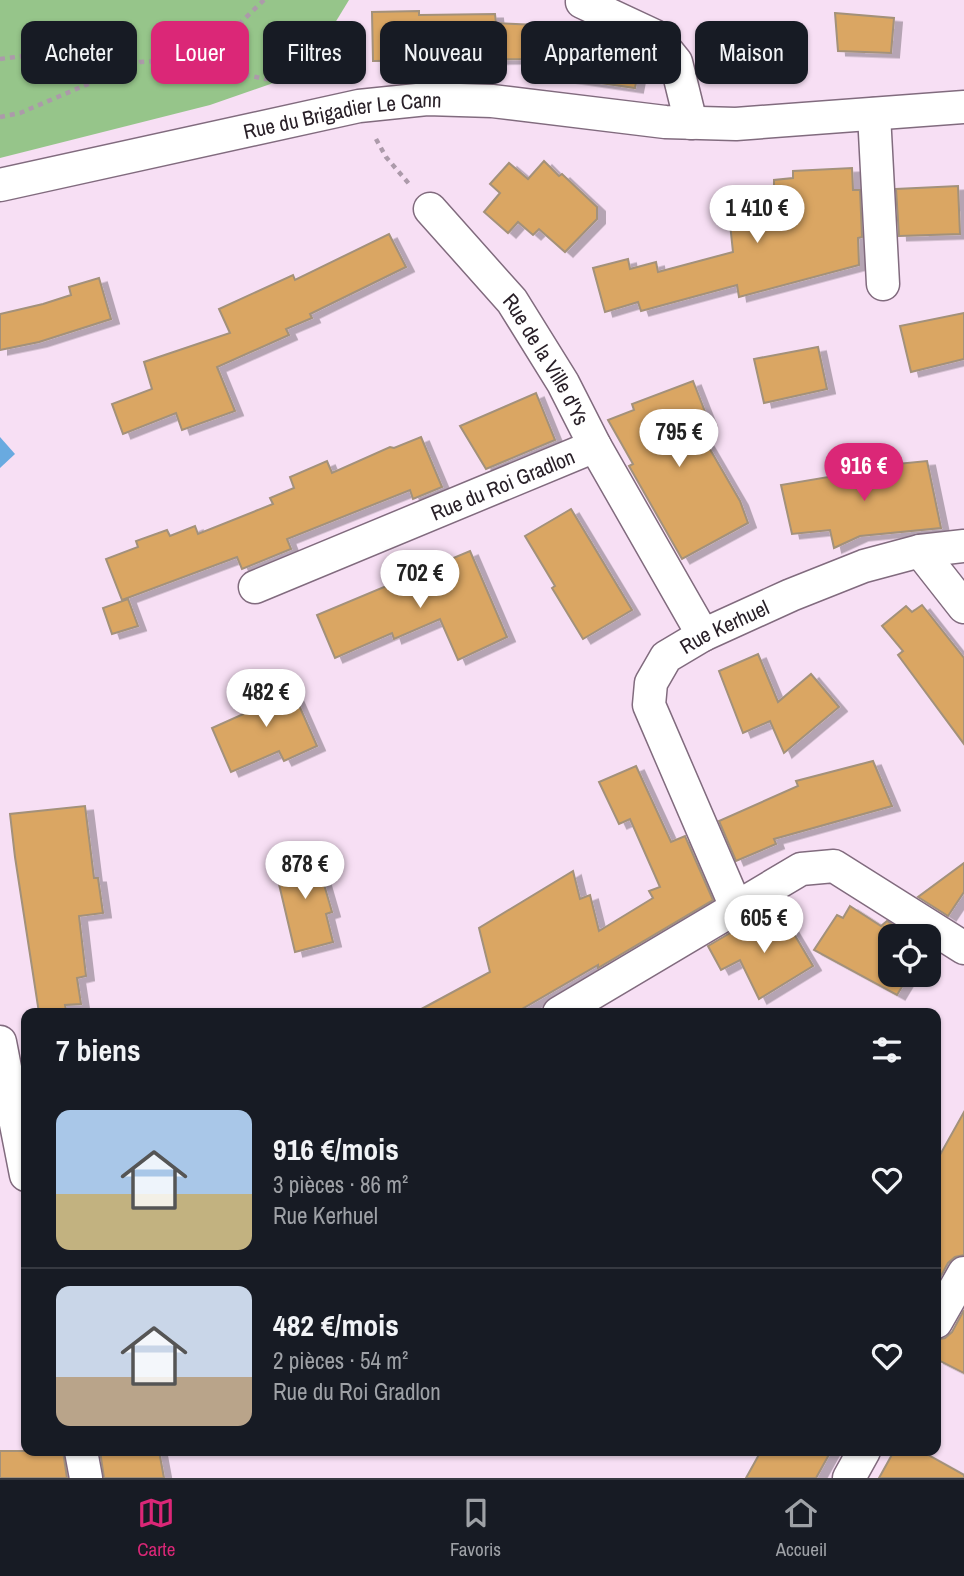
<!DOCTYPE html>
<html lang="fr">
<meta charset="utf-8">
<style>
body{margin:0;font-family:"Archivo Narrow",sans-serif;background:#242831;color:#f1f3f6;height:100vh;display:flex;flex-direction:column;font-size:26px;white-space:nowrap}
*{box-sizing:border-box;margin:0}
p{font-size:23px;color:#9ea1a6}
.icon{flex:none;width:38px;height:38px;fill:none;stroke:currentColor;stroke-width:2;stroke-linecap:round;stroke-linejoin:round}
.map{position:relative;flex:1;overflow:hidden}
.panel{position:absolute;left:21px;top:1008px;width:920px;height:448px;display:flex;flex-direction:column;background:#171b24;border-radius:14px;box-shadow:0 2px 5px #0004}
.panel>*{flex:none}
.hud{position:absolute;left:21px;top:21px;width:922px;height:63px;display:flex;gap:14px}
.tools{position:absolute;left:878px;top:924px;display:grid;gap:14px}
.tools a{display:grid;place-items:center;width:63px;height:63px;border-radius:14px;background:#171b24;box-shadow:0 2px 5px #0004;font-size:35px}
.price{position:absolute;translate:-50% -60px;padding:0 16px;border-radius:24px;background:#fff;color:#222;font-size:23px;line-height:46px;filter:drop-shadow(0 2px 4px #0008)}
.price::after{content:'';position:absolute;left:50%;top:42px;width:21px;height:16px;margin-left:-10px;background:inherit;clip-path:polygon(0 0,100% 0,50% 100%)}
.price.current{background:#db2777;color:#fff}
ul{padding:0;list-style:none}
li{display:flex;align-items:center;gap:21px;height:175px;padding:0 35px}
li+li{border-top:2px solid #363941}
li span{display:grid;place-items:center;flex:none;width:196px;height:140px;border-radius:14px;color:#555}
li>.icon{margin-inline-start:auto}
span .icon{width:84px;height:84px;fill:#fffc;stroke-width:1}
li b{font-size:30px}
h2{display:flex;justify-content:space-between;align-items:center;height:84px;padding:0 35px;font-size:30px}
.tag{padding:0 24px;border-radius:14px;background:#171b24;box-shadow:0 2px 5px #0004;font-size:24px;line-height:63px}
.tag.current{background:#db2777;color:#fff}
.tab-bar{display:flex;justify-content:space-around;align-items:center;height:98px;border-top:2px solid #363941;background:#171b24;font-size:19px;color:#9ea1a6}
.tab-bar a{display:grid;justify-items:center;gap:4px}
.tab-bar .current{color:#db2777}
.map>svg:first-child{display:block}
</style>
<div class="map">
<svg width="964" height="1478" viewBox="0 0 964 1478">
<defs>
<filter id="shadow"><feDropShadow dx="8" dy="4.5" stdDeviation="0" flood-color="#0004"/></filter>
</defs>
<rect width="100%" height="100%" fill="#f7dff4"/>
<polygon fill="#96c58a" points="0,0 349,0 305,72 210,105 0,158"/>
<polygon fill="#69aae0" points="0,437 15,454 0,468"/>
<g fill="#daa663" stroke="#a3917a" stroke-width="2" filter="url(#shadow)">
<polygon points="419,11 419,15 495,14 496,23 537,25 528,59 373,61 372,12"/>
<polygon points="835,13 894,18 891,53 838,51"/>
<polygon points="545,42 641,57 635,88 540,74"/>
<polygon points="544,161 559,176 562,174 597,207 597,219 565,252 539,229 533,235 518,222 508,233 484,212 500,193 490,184 509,163 528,179"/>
<polygon points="852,168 853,190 860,190 862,237 858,238 859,265 739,297 737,285 641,311 638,302 605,312 593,268 628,259 630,269 656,262 658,272 733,252 727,195 774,191 774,180 793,178 793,171"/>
<polygon points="958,186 960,234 899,236 896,189"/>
<polygon points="389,234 406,267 310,314 312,318 286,329 289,335 217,367 235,411 182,430 176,413 123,434 112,404 152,389 144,362 230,333 219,309 293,275 295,280"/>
<polygon points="99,278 111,319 39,342 0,350 0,314 43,304 71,295 69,287"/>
<polygon points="964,313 964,359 911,372 900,326"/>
<polygon points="818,347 827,389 764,403 754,359"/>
<polygon points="693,381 709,422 697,427 740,501 748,523 682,559 629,466 633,464 608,420 634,410 632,404"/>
<polygon points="536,393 555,440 486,469 460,426"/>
<polygon points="421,437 442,487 413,499 410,490 287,539 291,549 242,569 237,557 122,600 106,559 138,547 136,541 167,530 170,536 195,526 198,534 273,504 270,498 294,488 290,477 327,461 332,473 390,447 394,448"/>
<polygon points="927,461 941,528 860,536 834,548 830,530 792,534 781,485 858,472 857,468"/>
<polygon points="571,509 632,610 583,639 552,588 555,586 525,536"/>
<polygon points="470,551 507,637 458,660 440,619 394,639 392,633 335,658 317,615"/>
<polygon points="128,599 138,626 112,634 103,608"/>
<polygon points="922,605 964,658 964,744 898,655 903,651 882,626 906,606 912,612"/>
<polygon points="758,654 778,702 811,674 839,707 784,753 770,721 743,733 719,671"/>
<polygon points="287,678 317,746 284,761 279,751 231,772 212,728 259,707 254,692"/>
<polygon points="873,761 892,806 774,839 776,844 736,861 719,821 798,786 796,781"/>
<polygon points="636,766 671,842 685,836 713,900 598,968 598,965 515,1013 414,1013 490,972 479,928 573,871 580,899 590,895 599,931 653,898 649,891 660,887 630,819 619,824 599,782"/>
<polygon points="85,806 94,878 98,878 103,913 79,916 86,976 77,978 81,1004 65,1005 66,1010 39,1013 15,857 10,814"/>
<polygon points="314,850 332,912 326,914 333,942 295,952 274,863"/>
<polygon points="964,863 964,892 948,916 918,897"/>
<polygon points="850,906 881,926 887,921 911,936 891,936 891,975 909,975 897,995 814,950 837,915 843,918"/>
<polygon points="781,912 813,966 759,999 740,960 721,970 708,946 737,929 741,938"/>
<polygon points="964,1112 964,1255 955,1257 948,1263 936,1285 936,1162"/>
<polygon points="964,1310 964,1373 936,1359 936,1340 945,1338 952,1332"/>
<polygon points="0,1451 63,1451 67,1478 0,1478"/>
<polygon points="100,1451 159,1451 164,1478 104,1478"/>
<polygon points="761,1451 831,1451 816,1478 746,1478"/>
<polygon points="894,1451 921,1451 964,1475 964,1478 879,1478"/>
</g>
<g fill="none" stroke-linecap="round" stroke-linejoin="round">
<defs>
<g id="street">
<polyline points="582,2 655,36 676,62 691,123"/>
<polyline points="874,114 883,284"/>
<path id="s1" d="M0,185l359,-79 68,-7 65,2 173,21 71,2 228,-17"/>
<path id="s2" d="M430,209l82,92 51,82 32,63 108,189"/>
<polyline points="920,551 964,607"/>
<path id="s3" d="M255,587l340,-141"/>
<path id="s4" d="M736,907l-87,-202 2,-22 15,-26 37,-22 88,-40 73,-29 56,-15 44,-5"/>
<polyline points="559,1013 801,869 834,866 964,948"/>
<polyline points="0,1042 26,1175"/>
<polyline points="936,1322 964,1273"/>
<polyline points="81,1451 86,1478"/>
<polyline points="849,1478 864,1451"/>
</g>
</defs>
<use href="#street" stroke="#816b7e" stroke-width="35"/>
<g stroke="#ac9aaa" stroke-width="4.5" stroke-dasharray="5 5" stroke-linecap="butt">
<polyline points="264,0 238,25 180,60 265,79 325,76"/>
<polyline points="0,59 63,51 139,62"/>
<polyline points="0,117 20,113 140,62 180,60"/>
<polyline points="376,139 386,157 410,185"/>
</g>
<use href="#street" stroke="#fff" stroke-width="32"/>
</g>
<g text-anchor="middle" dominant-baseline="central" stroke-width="5" stroke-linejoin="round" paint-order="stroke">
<g font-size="21" fill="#292028" stroke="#fff">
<text stroke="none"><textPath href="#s1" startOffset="350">Rue du Brigadier Le Cann</textPath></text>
<text stroke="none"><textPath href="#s2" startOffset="191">Rue de la Ville d'Ys</textPath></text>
<text stroke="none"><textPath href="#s3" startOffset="268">Rue du Roi Gradlon</textPath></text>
<text stroke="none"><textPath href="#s4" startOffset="338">Rue Kerhuel</textPath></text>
</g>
</g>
</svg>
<div class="tools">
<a><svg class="icon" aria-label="locate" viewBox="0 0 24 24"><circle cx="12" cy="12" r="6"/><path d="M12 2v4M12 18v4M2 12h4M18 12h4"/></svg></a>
</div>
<b class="price" style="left:757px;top:245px">1 410 €</b>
<b class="price" style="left:679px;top:469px">795 €</b>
<b class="price current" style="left:864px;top:503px">916 €</b>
<b class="price" style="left:420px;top:610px">702 €</b>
<b class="price" style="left:266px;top:729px">482 €</b>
<b class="price" style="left:305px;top:901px">878 €</b>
<b class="price" style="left:764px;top:955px">605 €</b>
<div class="hud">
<a class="tag">Acheter</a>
<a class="tag current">Louer</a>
<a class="tag">Filtres</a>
<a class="tag">Nouveau</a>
<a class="tag">Appartement</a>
<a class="tag">Maison</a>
</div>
<section class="panel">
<h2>7 biens<svg class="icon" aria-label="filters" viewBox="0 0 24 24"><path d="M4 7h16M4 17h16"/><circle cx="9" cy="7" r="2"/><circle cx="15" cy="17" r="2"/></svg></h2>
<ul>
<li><span style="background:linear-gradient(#a9c7e8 60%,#c2b280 0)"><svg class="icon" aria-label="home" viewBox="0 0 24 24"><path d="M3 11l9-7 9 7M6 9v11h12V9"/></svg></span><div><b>916 €/mois</b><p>3 pièces · 86 m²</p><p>Rue Kerhuel</p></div><svg class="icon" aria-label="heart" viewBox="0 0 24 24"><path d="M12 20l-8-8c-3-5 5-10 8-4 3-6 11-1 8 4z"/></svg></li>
<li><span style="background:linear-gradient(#c9d6e8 65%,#b9a48a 0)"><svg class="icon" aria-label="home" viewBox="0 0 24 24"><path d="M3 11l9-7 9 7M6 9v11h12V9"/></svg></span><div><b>482 €/mois</b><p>2 pièces · 54 m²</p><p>Rue du Roi Gradlon</p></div><svg class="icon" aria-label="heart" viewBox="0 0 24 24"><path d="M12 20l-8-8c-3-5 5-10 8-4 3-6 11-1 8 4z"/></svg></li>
</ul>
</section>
</div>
<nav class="tab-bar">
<a class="current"><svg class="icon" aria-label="map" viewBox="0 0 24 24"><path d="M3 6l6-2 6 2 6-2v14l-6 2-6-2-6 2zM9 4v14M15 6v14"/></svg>Carte</a>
<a><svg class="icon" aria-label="saved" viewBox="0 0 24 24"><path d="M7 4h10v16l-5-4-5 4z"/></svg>Favoris</a>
<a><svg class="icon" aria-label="home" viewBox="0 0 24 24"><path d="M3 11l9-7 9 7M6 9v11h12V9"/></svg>Accueil</a>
</nav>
